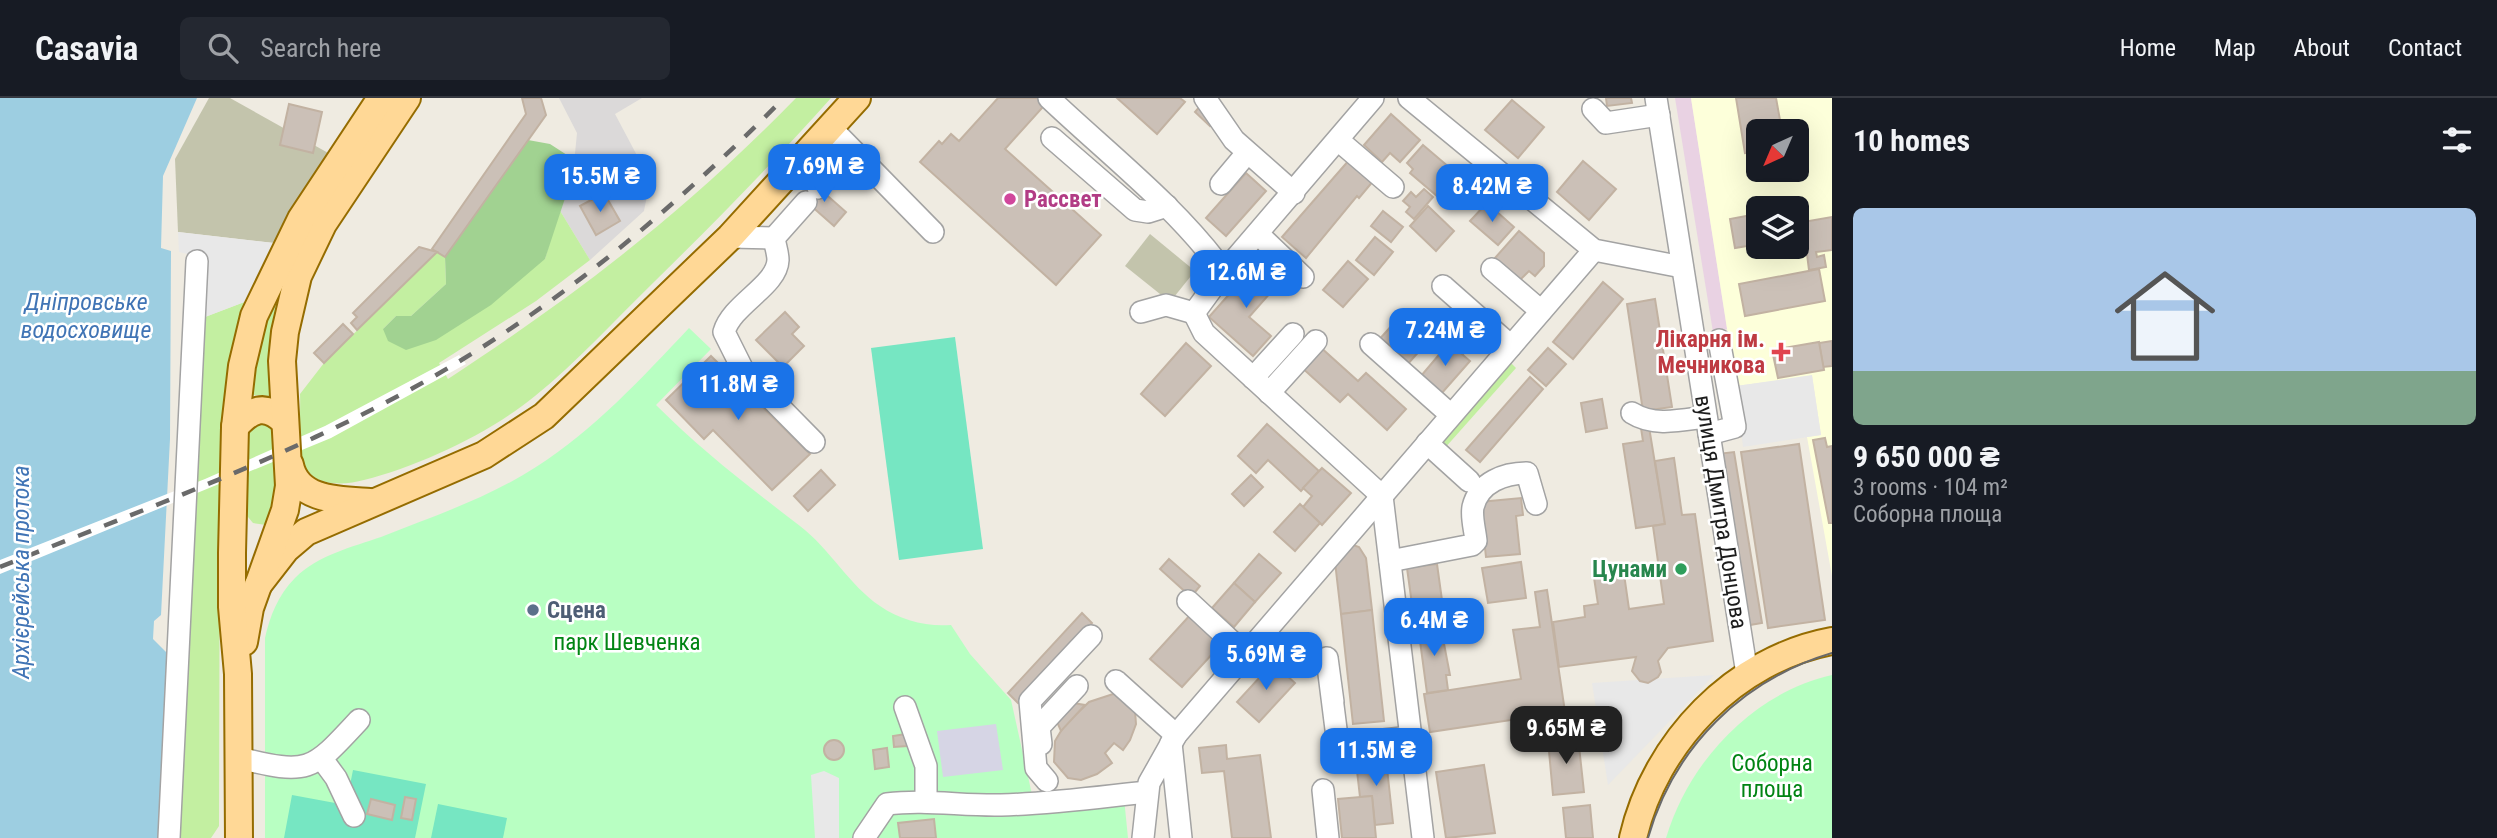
<!DOCTYPE html>
<meta charset="utf-8">
<style>
body{margin:0;font-family:"Roboto Condensed",sans-serif;background:#242831;color:#f1f3f6;height:100vh;display:flex;flex-direction:column;font-size:26px;white-space:nowrap}
*{box-sizing:border-box;margin:0}
p{font-size:23px;color:#9ea1a6}
.icon{flex:none;width:38px;height:38px;fill:none;stroke:currentColor;stroke-width:2;stroke-linecap:round;stroke-linejoin:round}
.map{position:relative;flex:1;overflow:hidden}
.details{display:flex;flex-direction:column;background:#171b24;width:665px}
.details>*{flex:none}
.needle{width:46px;rotate:224deg}
.controls{position:absolute;left:1746px;top:21px;display:grid;gap:14px}
.controls a{display:grid;place-items:center;width:63px;height:63px;border-radius:10px;background:#171b24;box-shadow:0 7px 28px #0002;font-size:35px}
.price{position:absolute;translate:-50% -60px;padding:0 16px;border-radius:14px;background:#1a73e8;color:#fff;font-size:23px;line-height:46px;filter:drop-shadow(0 2px 4px #0008)}
.price::after{content:'';position:absolute;left:50%;top:42px;width:21px;height:16px;margin-left:-10px;background:inherit;clip-path:polygon(0 0,100% 0,50% 100%)}
.price.current{background:#222;color:#fff}
ul{padding:0;list-style:none}
li{display:grid;align-content:center;gap:14px;height:371px;padding:0 21px}
li+li{border-top:2px solid #363941}
li span{display:grid;place-items:center;height:217px;border-radius:10px;color:#555}
li>.icon{margin-inline-start:auto}
span .icon{width:126px;height:126px;fill:#fffc;stroke-width:1}
li b{font-size:30px}
h2{display:flex;justify-content:space-between;align-items:center;height:84px;padding:0 21px;font-size:30px}
header{display:flex;align-items:center;gap:42px;box-sizing:border-box;height:98px;padding:0 35px;background:#171b24;border-bottom:2px solid #363941}
header strong{font-size:33px}
nav{display:flex;gap:38px;margin-inline-start:auto;font-size:24px}
.search{width:490px;height:63px;background:#242831;display:flex;align-items:center;gap:18px;box-sizing:border-box;padding:0 24px;border-radius:10px;color:#9ea1a6;font-size:26px}
main{display:flex;flex:1;min-height:0}
.map>svg:first-child{display:block}
</style>
<header>
<strong>Casavia</strong>
<div class="search"><svg class="icon" aria-label="search" viewBox="0 0 24 24"><circle cx="10" cy="10" r="6"/><path d="M15 15l6 6"/></svg>Search here</div>
<nav><a>Home</a><a>Map</a><a>About</a><a>Contact</a></nav>
</header>
<main>
<div class="map">
<svg width="1832" height="740" viewBox="0 0 1832 740">
<rect width="100%" height="100%" fill="#efebe1"/>
<polygon fill="#dbd9d9" points="559,0 642,0 615,16 650,82 644,113 590,162 559,111 573,76 577,35"/>
<polygon fill="#e9d2e3" points="1675,0 1691,0 1727,231 1713,234"/>
<path fill="#fdffda" fill-rule="evenodd" d="M1691,0h141v478l-25,-139 14,-2 -9,-59 -76,10zM1759,33h38v39h-38zM1759,110h38v39h-38z"/>
<g fill="#c3c4ac">
<polygon points="209,0 230,0 330,56 274,145 178,134 175,61"/>
<polygon points="1150,136 1195,173 1170,204 1125,168"/>
</g>
<g fill="#c3efa1">
<path d="M796,0h35c-57,64 -116,124 -177,184 -39,38 -77,80 -119,114 -45,37 -115,70 -171,84 -19,5 -52,8 -60,-17 -7,-21 -3,-48 -4,-69l24,-31 113,-111 8,5 1,27 -35,32h-15l-13,13 162,-70 14,-50 31,51 -54,41 -97,62 9,16c131,-86 238,-168 348,-281z"/>
<polygon points="274,202 280,207 274,298 248,297 261,232"/>
<polygon points="247,203 229,266 220,348 219,728 211,740 179,740 205,219"/>
<polygon points="1508,262 1516,270 1444,351 1438,341"/>
<polygon points="256,325 269,327 274,332 277,399 266,427 253,425 243,413 247,334"/>
</g>
<polygon fill="#a1d291" points="528,42 550,46 567,57 573,76 545,161 491,207 436,242 406,252 388,243 383,231 396,218 411,218 446,186 445,159"/>
<g fill="#b8ffc2">
<path d="M689,230l22,21 -55,56c46,46 93,82 144,121 30,23 49,59 80,80 20,14 46,21 71,19l19,29 41,46 24,108 89,-10 4,40h-863v-200c5,-22 13,-43 30,-60 23,-23 57,-31 86,-41 53,-21 107,-39 155,-70 58,-37 106,-89 153,-139z"/>
<path d="M1832,577v163h-166c23,-77 87,-145 166,-163z"/>
</g>
<g fill="#76e6c2">
<polygon points="955,239 983,451 899,462 871,250"/>
<polygon points="353,672 426,686 415,740 284,740 292,697 346,707"/>
<polygon points="438,706 507,720 503,740 431,740"/>
</g>
<g fill="#e8e8e8">
<polygon points="178,134 274,145 247,203 205,219 208,161 179,154"/>
<polygon points="1812,277 1821,337 1743,349 1736,288"/>
<polygon points="1714,577 1608,687 1592,585"/>
<polygon points="824,673 839,680 839,740 815,740 811,677"/>
</g>
<polygon fill="#d6d5e5" points="996,626 1003,672 943,679 937,633"/>
<polygon fill="#9dcee1" points="0,0 197,0 163,78 161,150 171,153 170,341 161,517 154,523 153,541 169,557 161,740 0,740"/>
<polygon fill="#fff" points="459,257 466,266 331,340 0,476 0,462 205,381 325,328"/>
<g fill="#cbc0b7" stroke="#c2b2a2" stroke-width="2">
<polygon points="522,0 541,0 546,17 445,159 432,151 526,16"/>
<polygon points="998,0 1051,0 1005,51 1101,137 1056,187 920,64 939,43 942,46 951,36 959,43"/>
<polygon points="1117,0 1180,0 1185,4 1157,36"/>
<polygon points="1606,0 1631,0 1632,5 1607,8"/>
<polygon points="1736,0 1776,0 1782,33 1759,33 1759,53 1745,55"/>
<polygon points="1512,2 1544,29 1518,60 1485,32"/>
<polygon points="289,6 322,14 313,55 280,47"/>
<polygon points="1202,6 1217,21 1210,28 1195,14"/>
<polygon points="1391,16 1420,42 1400,64 1390,55 1382,64 1364,47"/>
<polygon points="1423,47 1456,75 1437,98 1410,75 1413,71 1407,65"/>
<polygon points="1350,61 1374,82 1359,100 1357,98 1306,160 1282,139"/>
<polygon points="1583,63 1616,91 1589,122 1557,94"/>
<polygon points="1246,75 1266,93 1226,138 1206,120"/>
<polygon points="813,85 846,114 834,128 801,99"/>
<polygon points="1424,91 1433,99 1414,121 1406,114 1410,109 1403,103 1411,94 1416,99"/>
<polygon points="604,95 620,123 596,137 580,108"/>
<polygon points="1487,105 1514,129 1498,147 1470,123"/>
<polygon points="1428,108 1454,133 1436,153 1410,128"/>
<polygon points="1383,113 1403,129 1391,144 1371,128"/>
<polygon points="1757,116 1759,146 1735,150 1730,121"/>
<polygon points="1802,119 1808,152 1787,156 1786,149 1797,149 1797,120"/>
<polygon points="1832,119 1832,152 1816,154 1817,159 1824,157 1826,169 1809,172 1803,124"/>
<polygon points="1519,133 1544,155 1544,168 1535,178 1529,173 1520,182 1495,160"/>
<polygon points="1375,139 1393,154 1374,177 1356,162"/>
<polygon points="419,149 437,154 357,232 351,225 357,219 353,215"/>
<polygon points="1348,163 1368,181 1343,209 1323,192"/>
<polygon points="1257,165 1279,185 1249,219 1271,238 1253,258 1209,219"/>
<polygon points="1819,171 1825,203 1745,218 1739,186"/>
<polygon points="1603,184 1623,201 1573,261 1553,244"/>
<polygon points="1655,201 1672,309 1643,313 1627,206"/>
<polygon points="1456,208 1483,232 1463,256 1436,232"/>
<polygon points="785,214 799,229 792,236 804,248 783,269 756,242"/>
<polygon points="1394,225 1422,250 1406,268 1377,244"/>
<polygon points="343,226 353,236 324,265 314,255"/>
<polygon points="1832,243 1832,268 1823,269 1819,245"/>
<polygon points="1819,244 1824,272 1778,280 1772,252"/>
<polygon points="1186,245 1211,268 1165,318 1141,296"/>
<polygon points="1449,245 1470,263 1441,296 1421,278"/>
<polygon points="1318,247 1358,283 1366,275 1406,311 1387,332 1348,296 1340,304 1300,268"/>
<polygon points="1548,250 1566,266 1546,288 1528,272"/>
<polygon points="711,258 810,356 772,392 713,332 704,341 666,302"/>
<polygon points="1530,279 1543,291 1480,364 1466,352"/>
<polygon points="1602,301 1607,330 1586,334 1581,305"/>
<polygon points="1267,326 1319,373 1301,393 1268,362 1256,375 1238,358"/>
<polygon points="1649,329 1665,426 1636,430 1623,346 1643,343 1641,330"/>
<polygon points="1825,340 1827,349 1832,348 1832,425 1829,425 1813,342"/>
<polygon points="1799,346 1825,522 1768,530 1741,354"/>
<polygon points="1734,354 1762,525 1744,528 1717,356"/>
<polygon points="1674,360 1682,417 1695,416 1713,543 1668,550 1658,563 1661,574 1658,579 1648,585 1640,583 1632,573 1636,559 1559,569 1553,524 1585,519 1584,508 1598,506 1593,473 1623,469 1629,511 1664,506 1653,428 1665,426 1655,363"/>
<polygon points="1322,370 1351,395 1322,427 1303,409 1312,398 1303,390"/>
<polygon points="821,372 835,387 808,413 794,398"/>
<polygon points="1251,377 1263,389 1244,408 1232,396"/>
<polygon points="1521,400 1523,417 1516,418 1520,456 1486,459 1480,404"/>
<polygon points="1300,406 1320,425 1295,453 1274,434"/>
<polygon points="1353,447 1359,449 1366,460 1372,512 1341,516 1335,464"/>
<polygon points="1259,456 1281,475 1255,504 1234,485"/>
<polygon points="1169,461 1200,488 1191,499 1160,471"/>
<polygon points="1521,464 1526,500 1488,505 1482,470"/>
<polygon points="1437,466 1445,524 1415,528 1407,470"/>
<polygon points="1234,485 1255,504 1234,529 1212,510"/>
<polygon points="1547,492 1565,614 1430,634 1424,596 1521,581 1513,532 1540,529 1535,494"/>
<polygon points="1372,512 1384,623 1353,626 1341,516"/>
<polygon points="1082,515 1092,525 1018,605 1008,595"/>
<polygon points="1192,515 1224,543 1182,589 1150,561"/>
<polygon points="1440,525 1450,577 1446,577 1448,592 1427,595 1418,528"/>
<polygon points="1273,565 1295,585 1259,624 1237,604"/>
<polygon points="1113,596 1120,597 1135,613 1136,626 1130,642 1123,652 1114,645 1105,655 1112,665 1097,676 1081,682 1068,680 1054,664 1055,643 1064,628 1089,604"/>
<polygon points="1073,605 1085,607 1061,633 1057,624"/>
<polygon points="906,636 907,648 894,649 893,638"/>
<polygon points="1578,639 1584,694 1553,697 1548,642"/>
<circle cx="834" cy="652" r="10"/>
<polygon points="1226,647 1227,661 1260,657 1271,740 1232,740 1224,673 1202,675 1199,650"/>
<polygon points="887,650 889,669 875,671 873,652"/>
<polygon points="1386,661 1393,725 1375,727 1372,698 1360,699 1356,664"/>
<polygon points="1484,667 1495,735 1446,740 1436,674"/>
<polygon points="1372,698 1376,740 1342,740 1338,701"/>
<polygon points="405,699 416,701 412,722 401,720"/>
<polygon points="371,701 395,707 392,722 367,716"/>
<polygon points="1590,707 1593,740 1566,740 1563,710"/>
<polygon points="934,721 936,740 900,740 898,725"/>
</g>
<g fill="none" stroke-linecap="round" stroke-linejoin="round">
<defs>
<g id="minor">
<path d="M1049,0c59,56 127,108 175,174"/>
<polyline points="1205,0 1234,42 1294,95"/>
<polyline points="1409,0 1594,152 1682,169"/>
<polyline points="1656,0 1747,576"/>
<polyline points="1593,11 1606,25 1659,17"/>
<polyline points="830,29 933,134"/>
<polyline points="1052,40 1135,112 1148,114 1167,108"/>
<polyline points="1338,42 1393,89"/>
<polyline points="1221,86 1247,55"/>
<polyline points="818,90 832,72 821,39"/>
<polyline points="1258,136 1303,179"/>
<polyline points="730,139 774,140 806,104"/>
<path d="M774,140c1,7 4,15 4,22 -1,26 -46,44 -54,72l19,38 71,72"/>
<polyline points="1492,171 1541,213"/>
<polyline points="1443,188 1511,248"/>
<polyline points="1141,214 1166,207 1194,215"/>
<polyline points="1194,215 1204,235 1382,398 1423,740"/>
<polyline points="1194,215 1224,174 1373,0"/>
<polyline points="1371,246 1451,317"/>
<polyline points="1253,280 1293,236"/>
<polyline points="1269,295 1316,243"/>
<path d="M1632,315c22,14 50,7 74,4"/>
<polyline points="1709,336 1735,329 1719,242"/>
<polyline points="1427,345 1469,383"/>
<path d="M1390,463l82,-16 4,-4c-1,-11 -5,-24 -3,-34 6,-25 32,-34 54,-34l9,31"/>
<polyline points="1188,503 1245,556"/>
<polyline points="1116,583 1176,637"/>
<polyline points="1333,604 1327,560 1338,647 1411,639"/>
<polyline points="905,609 926,668 926,704"/>
<polyline points="1171,645 1181,740"/>
<polyline points="1041,646 1039,629 1077,588"/>
<path d="M239,660c70,17 72,14 120,-38"/>
<polyline points="322,661 336,680 354,718"/>
<polyline points="1047,683 1036,670 1030,603 1091,538"/>
<polyline points="1323,692 1328,740"/>
<polyline points="169,740 197,163"/>
<path d="M864,740l23,-34c38,-5 75,2 114,1 48,-1 98,-8 146,-13"/>
<polyline points="1143,740 1149,685 1176,637 1594,152"/>
</g>
<g id="major">
<path d="M235,329c16,-18 30,-24 49,-6"/>
<path d="M290,367c7,36 50,35 80,37"/>
<polyline points="258,487 286,451 306,434 484,357 544,318 730,139 857,0"/>
<polyline points="244,544 250,510 285,412 289,388 282,263 285,234 298,178 323,126 407,0"/>
<polyline points="239,740 238,576 232,509 232,455 235,329 242,268 254,218 301,121 381,0"/>
<path d="M1633,740c22,-96 102,-179 199,-197"/>
</g>
</defs>
<use href="#minor" stroke="#a3a3a3" stroke-width="24"/>
<use href="#major" stroke="#956c00" stroke-width="30"/>
<use href="#minor" stroke="#fff" stroke-width="21"/>
<use href="#major" stroke="#ffd896" stroke-width="26"/>
<path stroke="#6a6a6a" stroke-width="2" d="M1648,740c26,-91 94,-158 184,-185"/>
<path stroke="#6a6a6a" stroke-width="4.5" stroke-dasharray="14 14" stroke-linecap="butt" d="M0,469c139,-56 281,-107 413,-179 139,-76 260,-178 371,-290"/>
</g>
<circle fill="#d1479c" stroke="#fff" stroke-width="2.5" cx="1010" cy="101" r="7"/>
<path fill="#e0444e" stroke="#fff" stroke-width="2.5" d="M1777.5 243.5h7v7h7v7h-7v7h-7v-7h-7v-7h7z"/>
<circle fill="#2e9e5b" stroke="#fff" stroke-width="2.5" cx="1681" cy="471" r="7"/>
<circle fill="#5c6f8a" stroke="#fff" stroke-width="2.5" cx="533" cy="512" r="7"/>
<g text-anchor="middle" dominant-baseline="central" stroke-width="5" stroke-linejoin="round" paint-order="stroke">
<g font-size="23" font-weight="bold" fill="#b23c85" stroke="#fff" text-anchor="start">
<text x="1024" y="101">Рассвет</text>
</g>
<g font-size="23" font-weight="bold" fill="#be3a42" stroke="#fff" text-anchor="end">
<text x="1765" y="241">Лікарня ім.<tspan x="1765" dy="26">Мечникова</tspan></text>
</g>
<g font-size="23" fill="#1c1c1c" stroke="#fff">
<text transform="translate(1721 414) rotate(81)">вулиця Дмитра Донцова</text>
</g>
<g font-size="23" font-weight="bold" fill="#27864d" stroke="#fff" text-anchor="end">
<text x="1667" y="471">Цунами</text>
</g>
<g font-size="23" font-weight="bold" fill="#4e5e75" stroke="#fff" text-anchor="start">
<text x="547" y="512">Сцена</text>
</g>
<g font-size="23" fill="#018413" stroke="#fff">
<text x="627" y="544">парк Шевченка</text>
<text x="1772" y="665">Соборна<tspan x="1772" dy="26">площа</tspan></text>
</g>
<g font-size="24" font-style="italic" fill="#4074b5" stroke="#fff">
<text x="86" y="204">Дніпровське<tspan x="86" dy="28">водосховище</tspan></text>
<text transform="translate(21 474) rotate(-90)">Архієрейська протока</text>
</g>
</g>
</svg>
<div class="controls">
<a><svg class="needle" viewBox="-14 -14 28 28"><path d="M0-13l5 13h-10z" fill="#e53935"/><path d="M0 13l5-13h-10z" fill="#9ea1a6"/></svg></a>
<a><svg class="icon" aria-label="layers" viewBox="0 0 24 24"><path d="M12 4l9 5-9 5-9-5zM3 14l9 5 9-5"/></svg></a>
</div>
<b class="price" style="left:824px;top:106px">7.69M ₴</b>
<b class="price" style="left:600px;top:116px">15.5M ₴</b>
<b class="price" style="left:1492px;top:126px">8.42M ₴</b>
<b class="price" style="left:1246px;top:212px">12.6M ₴</b>
<b class="price" style="left:1445px;top:270px">7.24M ₴</b>
<b class="price" style="left:738px;top:324px">11.8M ₴</b>
<b class="price" style="left:1434px;top:560px">6.4M ₴</b>
<b class="price" style="left:1266px;top:594px">5.69M ₴</b>
<b class="price current" style="left:1566px;top:668px">9.65M ₴</b>
<b class="price" style="left:1376px;top:690px">11.5M ₴</b>
</div>
<section class="details">
<h2>10 homes<svg class="icon" aria-label="filters" viewBox="0 0 24 24"><path d="M4 7h16M4 17h16"/><circle cx="9" cy="7" r="2"/><circle cx="15" cy="17" r="2"/></svg></h2>
<ul>
<li><span style="background:linear-gradient(#a9c7e8 75%,#7fa58c 0)"><svg class="icon" aria-label="home" viewBox="0 0 24 24"><path d="M3 11l9-7 9 7M6 9v11h12V9"/></svg></span><div><b>9 650 000 ₴</b><p>3 rooms · 104 m²</p><p>Соборна площа</p></div></li>
</ul>
</section>
</main>
